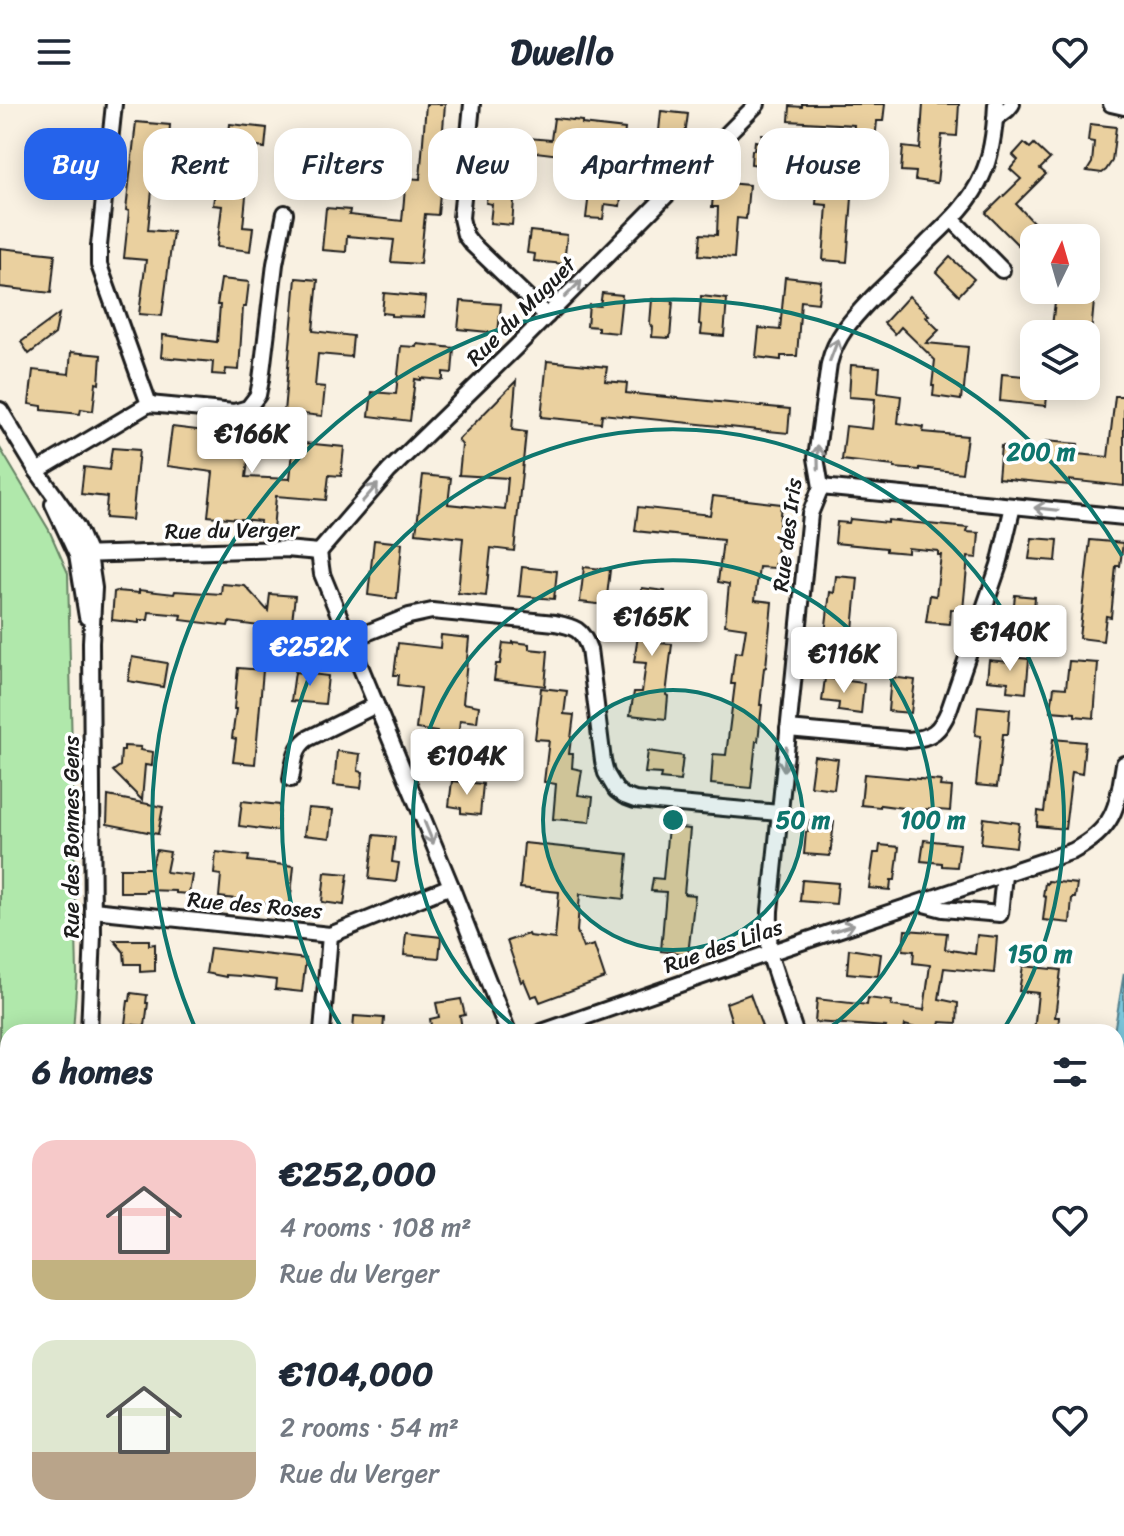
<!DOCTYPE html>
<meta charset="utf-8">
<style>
body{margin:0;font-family:Sriracha,sans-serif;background:#f6f6f7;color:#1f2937;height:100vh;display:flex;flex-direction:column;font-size:30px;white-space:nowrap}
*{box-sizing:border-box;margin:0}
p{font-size:26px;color:#747a83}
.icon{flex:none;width:44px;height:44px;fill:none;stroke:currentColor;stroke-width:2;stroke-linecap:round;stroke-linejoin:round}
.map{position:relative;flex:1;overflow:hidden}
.side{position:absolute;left:0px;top:920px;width:1124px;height:512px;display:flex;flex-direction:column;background:#fff;border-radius:24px 24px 0 0;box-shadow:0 4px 20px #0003}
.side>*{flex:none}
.banner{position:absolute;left:24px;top:24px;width:1076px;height:72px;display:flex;gap:16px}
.needle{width:52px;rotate:5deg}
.fabs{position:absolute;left:1020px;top:120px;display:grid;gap:16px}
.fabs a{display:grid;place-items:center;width:80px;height:80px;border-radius:16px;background:#fff;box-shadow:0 4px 20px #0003;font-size:40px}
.price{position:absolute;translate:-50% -68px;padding:0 18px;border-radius:8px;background:#fff;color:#222;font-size:26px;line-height:52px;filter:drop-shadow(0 2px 4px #0008)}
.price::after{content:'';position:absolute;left:50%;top:48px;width:24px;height:18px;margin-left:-12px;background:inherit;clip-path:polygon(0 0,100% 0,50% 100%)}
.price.active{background:#2563eb;color:#fff}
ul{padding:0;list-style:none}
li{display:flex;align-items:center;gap:24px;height:200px;padding:0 32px}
li span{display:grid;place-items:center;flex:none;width:224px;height:160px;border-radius:24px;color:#555}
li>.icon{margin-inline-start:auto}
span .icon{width:96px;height:96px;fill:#fffc;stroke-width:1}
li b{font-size:34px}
h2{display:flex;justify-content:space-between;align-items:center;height:96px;padding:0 32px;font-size:34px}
.pill{padding:0 28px;border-radius:24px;background:#fff;box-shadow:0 4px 20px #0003;font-size:28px;line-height:72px}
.pill.active{background:#2563eb;color:#fff}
header{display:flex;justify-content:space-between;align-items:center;height:104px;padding:0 32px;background:#fff;font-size:36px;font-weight:700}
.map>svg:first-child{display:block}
</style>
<header><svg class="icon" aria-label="menu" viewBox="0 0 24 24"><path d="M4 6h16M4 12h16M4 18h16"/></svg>Dwello<svg class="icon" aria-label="heart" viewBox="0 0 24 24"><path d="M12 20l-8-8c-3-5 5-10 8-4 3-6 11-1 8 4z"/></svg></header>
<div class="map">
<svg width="1124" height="1432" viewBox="0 0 1124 1432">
<rect width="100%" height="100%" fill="#f9f1e2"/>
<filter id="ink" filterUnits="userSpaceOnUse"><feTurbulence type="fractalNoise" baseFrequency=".0125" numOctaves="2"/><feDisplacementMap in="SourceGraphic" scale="16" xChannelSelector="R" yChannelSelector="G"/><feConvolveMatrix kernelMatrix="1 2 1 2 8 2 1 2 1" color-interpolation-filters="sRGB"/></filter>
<g filter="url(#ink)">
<polygon fill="#b0e8ab" stroke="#668264" stroke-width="2" points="0,344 49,426 68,469 77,871 73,928 8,928 8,1109 0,1124"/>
<polygon fill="#7ac5da" stroke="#54818e" stroke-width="2" points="1124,869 1124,1121 1116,1167 1116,928 1114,928"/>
<g fill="#ead09f" stroke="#1c1c1c" stroke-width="2">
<polygon points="426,0 445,0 443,25 446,25 438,111 425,110 420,160 391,158 394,136 347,132 346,148 322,146 326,104 350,106 349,111 402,117 406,74 420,75"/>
<polygon points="802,0 885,0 883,17 877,17 875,37 853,35 854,21 789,17 790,2 802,3"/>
<polygon points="923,0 959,0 957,32 942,31 937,79 915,76 916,68 901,67 903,43 920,45"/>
<polygon points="661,7 688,10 685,32 678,31 676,49 657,47"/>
<polygon points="554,14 582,17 582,20 625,25 624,34 633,35 630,61 625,60 620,102 605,100 603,115 586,114 590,81 598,82 602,38 570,34 568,52 528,47 527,58 490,54 493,31 551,36"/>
<polygon points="136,18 170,21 168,48 156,47 148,126 173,128 162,212 139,210 146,156 124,154 129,107 126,106"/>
<polygon points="230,20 267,24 265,44 250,42 249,51 227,49"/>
<polygon points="1090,20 1116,23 1112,57 1106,66 1102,69 1087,67 1092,59 1094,38 1088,37"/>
<polygon points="762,30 798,34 795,59 774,57 774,63 751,60 752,46 754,46 755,37 761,38"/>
<polygon points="294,33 317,35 316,43 326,44 333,53 315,64 314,70 290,67"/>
<polygon points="353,33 377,36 374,72 350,70"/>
<polygon points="1024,39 1030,44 1034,40 1050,55 1040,65 1046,70 1016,100 1037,122 1018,141 986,109 1021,75 1010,65 1018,56 1013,51"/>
<polygon points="818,77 853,81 847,158 823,156 827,101 816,100"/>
<polygon points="714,78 749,81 746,115 737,114 734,154 699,151 701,130 717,131 718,103 712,103"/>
<polygon points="216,79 247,82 243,123 253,124 250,147 217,143 222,102 213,101"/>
<polygon points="488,82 515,84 512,121 490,119 492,100 486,99"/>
<polygon points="530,127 567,131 564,160 534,157 535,150 527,149"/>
<polygon points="0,144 55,150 51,189 0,183"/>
<polygon points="950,153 974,175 959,191 936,168"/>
<polygon points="785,173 821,177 818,199 801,197 797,252 781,252 781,256 756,253 759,224 780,226"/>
<polygon points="296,174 318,176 313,227 353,232 351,253 318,250 315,282 325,283 322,312 284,308"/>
<polygon points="221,175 249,178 246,203 243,203 239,266 226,265 225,271 212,270 213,258 161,253 163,231 217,238 220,201 217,201"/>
<polygon points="1066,186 1095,186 1091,230 1051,230 1055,198 1065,199"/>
<polygon points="384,189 426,193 424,213 391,212 391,210 382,209"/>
<polygon points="602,189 622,191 618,229 598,227 598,223 587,222 589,201 600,202"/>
<polygon points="701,192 727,195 724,232 701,230 702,221 699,220"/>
<polygon points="909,192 929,211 926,213 939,226 926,239 968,243 964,285 962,285 961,296 933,292 934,282 932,282 935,256 901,223 895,230 884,219"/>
<polygon points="652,195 673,197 670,234 652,233 653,223 650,220"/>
<polygon points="461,197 501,200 498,229 458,225"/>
<polygon points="59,210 55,230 29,250 21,238"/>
<polygon points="417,240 454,244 452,269 443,268 443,276 421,274 421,276 415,275 410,317 369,312 372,288 396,290 401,242 416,243"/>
<polygon points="71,248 101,251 99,280 96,279 93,307 81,305 80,310 42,306 42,302 29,300 33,266 69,270"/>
<polygon points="547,257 607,263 605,277 627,279 626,289 790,305 788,329 602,310 601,319 541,313"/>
<polygon points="851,261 880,263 878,289 901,292 898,319 924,323 923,328 967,332 962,369 920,364 920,366 894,364 894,362 842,356 846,322 872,325 875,295 849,293"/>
<polygon points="1002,270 1034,273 1034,282 1048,282 1046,302 1000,297"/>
<polygon points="516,277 512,326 526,328 514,447 491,444 486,492 458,489 463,434 416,429 423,371 451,374 448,400 505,406 508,374 459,371 462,341 458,336"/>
<polygon points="1115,292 1124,292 1124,382 1069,376 1069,381 998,374 1001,342 1045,346 1046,337 1078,340 1077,350 1108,353"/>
<polygon points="172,323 206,327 205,332 237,335 236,339 250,342 246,373 290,375 294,338 344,343 341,372 329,371 326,396 276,392 273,426 259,427 260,417 208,412 213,368 167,362"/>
<polygon points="112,344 139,346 132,416 105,414 107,393 81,390 84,363 109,366"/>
<polygon points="713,392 781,400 775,464 759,463 755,496 772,498 766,563 764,564 760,601 762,601 758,637 756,637 751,684 711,680 713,650 726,651 735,580 731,580 735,548 742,549 746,524 725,521 729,480 718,478 723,436 635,427 638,403 710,411"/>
<polygon points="850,415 888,419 888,416 968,424 967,428 979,429 977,454 968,453 963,506 951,505 950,520 926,518 930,491 936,492 941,451 938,451 938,447 908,444 908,449 886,447 886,444 835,439 837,418 849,419"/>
<polygon points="1032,434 1058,436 1056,457 1029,455"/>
<polygon points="374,436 402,439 397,495 368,491"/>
<polygon points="1090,436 1123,439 1120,462 1116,462 1111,513 1106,512 1103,537 1079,534"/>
<polygon points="522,463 557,467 554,495 519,492"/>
<polygon points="584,463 610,466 606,501 580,498"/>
<polygon points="836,472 858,474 853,526 861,527 859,552 844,551 844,548 823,546 830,488 834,489"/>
<polygon points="222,480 245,482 268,507 270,490 295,492 292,517 300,518 298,536 275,534 275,529 265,528 266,523 229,518 228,522 181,516 182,511 149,508 148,516 139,516 139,519 112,516 114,488 117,487 139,489 139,486 174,490 175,487 221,490"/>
<polygon points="642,484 665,487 658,539 672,540 666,591 668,592 666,615 630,611 634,588 642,588 646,559 634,558 641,512 638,512"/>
<polygon points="1015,491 1035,493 1032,529 1004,526 1006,509 1013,509"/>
<polygon points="441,531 469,534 463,599 479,602 477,618 460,616 456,652 464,653 462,669 432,665 437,628 416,625 421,584 398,581 399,571 394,571 398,539 440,544"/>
<polygon points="513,538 529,540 529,545 548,547 545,582 494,576 496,560 500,560 503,539 513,540"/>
<polygon points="132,553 167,559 163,583 128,577"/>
<polygon points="1010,553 1029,555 1026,589 1007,587 1008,578 987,576 989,556 1009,558"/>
<polygon points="1069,557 1098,559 1094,614 1075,612 1075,609 1051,607 1054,583 1066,584"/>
<polygon points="238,564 263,566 255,660 233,658 236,635 232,634 236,605 234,605"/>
<polygon points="295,568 328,572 325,600 291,597"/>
<polygon points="891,573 915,576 911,609 888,607"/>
<polygon points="825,574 864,579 861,610 838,607 839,599 822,597"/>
<polygon points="541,584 567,587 564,610 574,611 569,650 573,650 572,664 582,666 578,691 593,693 590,718 553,715 556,680 544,678 549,636 535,635"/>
<polygon points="978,602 1010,605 1008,630 1003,630 997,683 976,681 981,632 975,631"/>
<polygon points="1053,635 1085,638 1082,670 1072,668 1065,725 1037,722 1038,707 1044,708"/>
<polygon points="124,642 141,643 140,646 153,648 152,662 145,661 142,696 113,667 120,662 121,646 124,646"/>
<polygon points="337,647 360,650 358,667 363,668 361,684 334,681"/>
<polygon points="648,647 683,652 680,677 660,675 661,670 645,669"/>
<polygon points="814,652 838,655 834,685 810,682"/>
<polygon points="864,670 941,677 940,682 952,683 950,707 926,705 926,707 880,701 880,703 861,701"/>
<polygon points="452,677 483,680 480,711 461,709 461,704 449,702"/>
<polygon points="108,692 163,703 158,730 107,720"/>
<polygon points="242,697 280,701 278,727 239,722"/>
<polygon points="308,704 333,706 330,734 304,731"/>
<polygon points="984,714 1019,719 1016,743 981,739"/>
<polygon points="810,716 834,718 830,752 804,750 806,728 808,728"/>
<polygon points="668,723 690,725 684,790 695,791 688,850 661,847 666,788 651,787 653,774 663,775"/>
<polygon points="374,731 395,733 392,758 399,759 396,778 369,775"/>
<polygon points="924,736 960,740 957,763 942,762 942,759 921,757"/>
<polygon points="524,739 628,750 624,795 580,790 577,827 583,844 594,841 605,874 540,898 537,891 531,893 524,876 521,878 507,837 528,830 529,832 555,835 559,788 520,784"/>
<polygon points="880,741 899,743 895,776 891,776 890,786 869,784 874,749 879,749"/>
<polygon points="156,746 170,748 166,768 192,771 189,790 176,789 176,787 146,786 146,788 120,788 120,764 151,764"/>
<polygon points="216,748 249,752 248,757 294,762 290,801 219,793 221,771 214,770"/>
<polygon points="325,768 348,770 344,801 322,798"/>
<polygon points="802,776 838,779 836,800 800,797"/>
<polygon points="1048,777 1077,780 1075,794 1072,794 1070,819 1043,816 1046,793 1043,792 1045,779 1047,780"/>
<polygon points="905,826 947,829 945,845 975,850 977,831 997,833 994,869 944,864 939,895 958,899 957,919 940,918 937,928 930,928 905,921 904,928 885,926 886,923 815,918 817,895 867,901 868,894 892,897 891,902 924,906 930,861 913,859 914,847 903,846"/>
<polygon points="406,829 441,833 439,854 404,851"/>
<polygon points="114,836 149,836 149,841 155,840 155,867 140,868 140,860 125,860 124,848"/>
<polygon points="210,844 306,855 302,888 275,885 276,876 240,872 226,871 226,873 206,869"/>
<polygon points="849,845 881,850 878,872 847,869"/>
<polygon points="1023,862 1061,866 1055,913 1059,913 1058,928 1034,928 1038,889 1019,887"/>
<polygon points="131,889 147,891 146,899 148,899 145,922 125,920 128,897 130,897"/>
<polygon points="750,890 764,928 735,928 726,899"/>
<polygon points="461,895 465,911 460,912 462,925 460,925 460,928 432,928 430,915 439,913 436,899"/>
<polygon points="354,912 384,914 383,928 353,928"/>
</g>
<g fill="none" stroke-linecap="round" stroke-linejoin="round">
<defs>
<g id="street">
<polyline points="114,0 99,142 99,161 149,300"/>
<polyline points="472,0 461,114 465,131 472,140 547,212"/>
<polyline points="1111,0 1124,3"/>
<polyline points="995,15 1007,6 1012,0"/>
<polyline points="952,115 1002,166"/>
<polyline points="0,306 37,367 77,423 89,451 94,484 91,538 93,830 89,928"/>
<polyline points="37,367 149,300 234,308 248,304 258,291 261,276 275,160 285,109"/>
<polyline points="821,383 1124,413"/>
<polyline points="53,400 77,451 87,513"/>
<polyline points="319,448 389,367 516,243 757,0"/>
<polyline points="319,448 322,470 451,782 508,928"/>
<polyline points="77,451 285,445 319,448"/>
<path d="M349,536l60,-24 23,-5 123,12c20,4 27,6 34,26l14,112 3,12 10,17 8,6 11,4 144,13"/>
<path d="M788,625l121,11c23,-2 31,-9 40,-30l50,-145 14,-59"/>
<path d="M291,675c3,-16 3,-30 16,-40l69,-34"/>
<polyline points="920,799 943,805 1000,810 1004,771"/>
<polyline points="93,806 330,831 451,782"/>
<polyline points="322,928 330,831"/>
<path d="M542,928l227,-79 304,-102c42,-23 44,-43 51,-87"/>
<path d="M795,928l-26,-79 1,-42 40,-397 11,-27 -5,-29 13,-94c7,-30 27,-49 47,-70 18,-17 35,-34 52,-52 20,-19 43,-40 54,-66 10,-21 13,-49 14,-72"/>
<polyline points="0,1152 8,1138"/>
<polyline points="0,1411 8,1417"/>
<polyline points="18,1424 30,1432"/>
<polyline points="149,1432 154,1424"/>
<polyline points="400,1432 404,1424"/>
<polyline points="495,1432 505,1424"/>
</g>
</defs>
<use href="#street" stroke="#1c1c1c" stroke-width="20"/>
<use href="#street" stroke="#fff" stroke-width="14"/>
</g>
<defs><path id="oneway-shaft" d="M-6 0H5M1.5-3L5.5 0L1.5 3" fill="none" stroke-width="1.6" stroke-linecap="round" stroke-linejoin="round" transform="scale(2)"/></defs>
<g stroke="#999">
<use href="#oneway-shaft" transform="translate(573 185) rotate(-45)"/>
<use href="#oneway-shaft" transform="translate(834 246) rotate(-69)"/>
<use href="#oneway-shaft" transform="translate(818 353) rotate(-91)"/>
<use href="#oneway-shaft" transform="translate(370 389) rotate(-49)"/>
<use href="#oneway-shaft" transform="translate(1046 405) rotate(-174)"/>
<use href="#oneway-shaft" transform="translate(785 655) rotate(96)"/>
<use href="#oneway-shaft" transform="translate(429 729) rotate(68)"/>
<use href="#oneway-shaft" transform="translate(843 824) rotate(-18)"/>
</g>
</g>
<circle cx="673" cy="716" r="130" fill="#0f766e" fill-opacity=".12"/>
<g fill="none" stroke="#0f766e" stroke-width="4">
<circle cx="673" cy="716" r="130"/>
<path d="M522 928A260 260 0 1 1 824 928"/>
<path d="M343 926A391 391 0 1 1 1003 926"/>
<path d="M197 928A521 521 0 0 1 1122 452"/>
</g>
<g text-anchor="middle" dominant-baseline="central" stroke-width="7" stroke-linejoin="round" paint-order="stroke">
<g font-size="22" fill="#1c1c1c" stroke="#fff">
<text transform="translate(521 207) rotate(-45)">Rue du Muguet</text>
<text transform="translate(232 426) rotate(-1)">Rue du Verger</text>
<text transform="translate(787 431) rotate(-83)">Rue des Iris</text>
<text transform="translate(71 733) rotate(-90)">Rue des Bonnes Gens</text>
<text transform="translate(255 801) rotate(5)">Rue des Roses</text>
<text transform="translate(723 842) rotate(-19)">Rue des Lilas</text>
</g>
</g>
<circle cx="673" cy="716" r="12" fill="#0f766e" stroke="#fff" stroke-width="4"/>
<g font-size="24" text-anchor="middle" font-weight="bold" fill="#0f766e" stroke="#fff" stroke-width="7" stroke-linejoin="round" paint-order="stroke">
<text x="1041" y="356">200 m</text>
<text x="803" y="724">50 m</text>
<text x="933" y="724">100 m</text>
<text x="1040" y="858">150 m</text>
</g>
</svg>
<div class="fabs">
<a><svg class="needle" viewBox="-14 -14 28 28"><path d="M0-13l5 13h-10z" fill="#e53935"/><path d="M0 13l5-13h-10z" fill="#747a83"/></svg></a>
<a><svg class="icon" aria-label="layers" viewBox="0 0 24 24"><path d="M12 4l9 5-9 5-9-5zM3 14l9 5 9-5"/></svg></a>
</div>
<b class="price" style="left:252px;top:371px">€166K</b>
<b class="price" style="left:652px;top:554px">€165K</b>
<b class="price" style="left:1010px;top:569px">€140K</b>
<b class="price active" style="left:310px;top:584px">€252K</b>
<b class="price" style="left:844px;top:591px">€116K</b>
<b class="price" style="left:467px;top:693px">€104K</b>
<div class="banner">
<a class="pill active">Buy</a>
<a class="pill">Rent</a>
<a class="pill">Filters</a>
<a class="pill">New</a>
<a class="pill">Apartment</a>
<a class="pill">House</a>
</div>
<section class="side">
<h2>6 homes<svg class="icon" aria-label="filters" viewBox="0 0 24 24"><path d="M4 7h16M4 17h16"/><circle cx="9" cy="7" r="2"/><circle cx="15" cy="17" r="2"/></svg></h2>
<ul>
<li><span style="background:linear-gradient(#f6c9c9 75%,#c2b280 0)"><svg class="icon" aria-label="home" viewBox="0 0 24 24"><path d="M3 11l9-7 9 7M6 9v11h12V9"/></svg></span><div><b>€252,000</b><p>4 rooms · 108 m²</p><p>Rue du Verger</p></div><svg class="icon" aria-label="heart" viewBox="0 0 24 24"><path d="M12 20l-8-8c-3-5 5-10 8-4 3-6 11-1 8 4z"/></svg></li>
<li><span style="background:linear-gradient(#dfe7d0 70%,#b9a48a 0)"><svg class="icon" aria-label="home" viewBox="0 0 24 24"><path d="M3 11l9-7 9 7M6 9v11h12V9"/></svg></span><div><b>€104,000</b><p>2 rooms · 54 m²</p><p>Rue du Verger</p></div><svg class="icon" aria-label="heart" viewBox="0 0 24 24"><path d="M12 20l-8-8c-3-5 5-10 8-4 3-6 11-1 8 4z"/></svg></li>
</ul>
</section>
</div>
